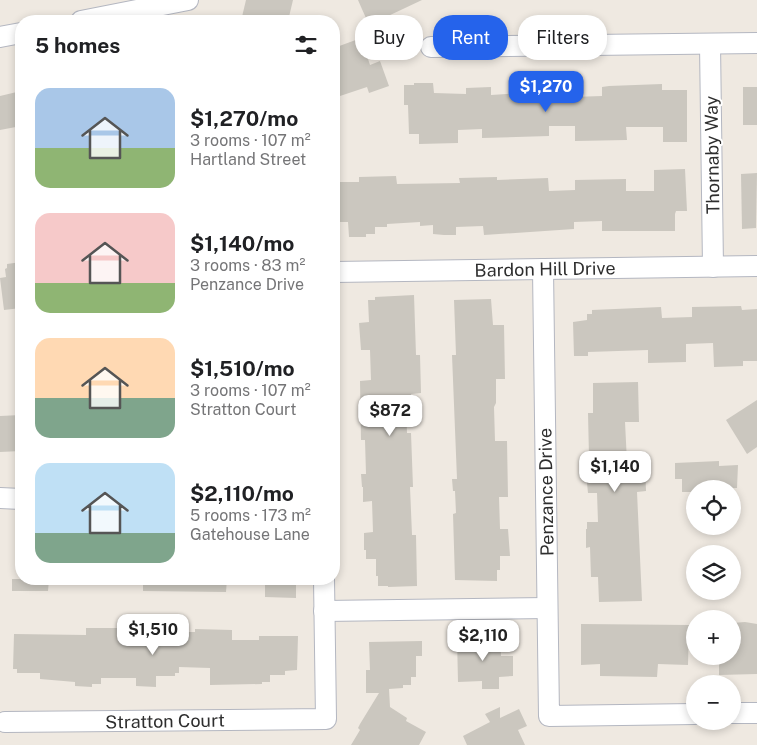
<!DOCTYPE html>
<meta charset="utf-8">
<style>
body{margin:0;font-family:"Public Sans",sans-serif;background:#f2f2f2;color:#202124;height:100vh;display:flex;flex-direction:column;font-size:19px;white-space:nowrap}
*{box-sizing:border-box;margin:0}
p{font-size:16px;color:#757577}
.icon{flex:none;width:28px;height:28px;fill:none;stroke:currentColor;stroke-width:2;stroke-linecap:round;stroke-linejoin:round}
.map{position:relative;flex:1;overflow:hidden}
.details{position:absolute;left:15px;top:15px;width:325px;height:570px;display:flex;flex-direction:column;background:#fff;border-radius:20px;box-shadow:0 2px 8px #0003}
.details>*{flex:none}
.guide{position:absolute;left:355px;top:15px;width:326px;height:45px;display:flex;gap:10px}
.buttons{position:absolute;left:686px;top:480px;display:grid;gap:10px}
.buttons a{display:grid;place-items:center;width:55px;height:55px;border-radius:50%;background:#fff;box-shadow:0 2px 8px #0003;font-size:25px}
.price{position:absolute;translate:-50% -42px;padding:0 11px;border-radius:10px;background:#fff;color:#222;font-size:16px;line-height:32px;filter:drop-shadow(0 1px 2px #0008)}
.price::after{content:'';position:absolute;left:50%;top:30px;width:15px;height:11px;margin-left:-8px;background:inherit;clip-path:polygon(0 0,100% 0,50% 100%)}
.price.current{background:#2563eb;color:#fff}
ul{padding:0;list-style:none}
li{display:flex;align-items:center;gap:15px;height:125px;padding:0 20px}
li span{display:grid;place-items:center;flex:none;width:140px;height:100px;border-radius:15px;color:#555}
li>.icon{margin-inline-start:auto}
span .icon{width:60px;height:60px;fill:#fffc;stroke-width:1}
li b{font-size:21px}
h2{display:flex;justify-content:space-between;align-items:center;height:60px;padding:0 20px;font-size:21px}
.tag{padding:0 18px;border-radius:20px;background:#fff;box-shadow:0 2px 8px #0003;font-size:18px;line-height:45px}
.tag.current{background:#2563eb;color:#fff}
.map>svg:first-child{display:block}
</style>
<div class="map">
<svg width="757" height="745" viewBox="0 0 757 745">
<rect width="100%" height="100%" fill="#efe9e1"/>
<g fill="#cbc7bf">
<polygon points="246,0 293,0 288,21 241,21"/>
<polygon points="358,0 422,0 369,25"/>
<polygon points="361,38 370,65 380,61 389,86 369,93 367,87 334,98 334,48"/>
<polygon points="414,83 433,83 434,93 466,94 466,88 491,87 491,95 521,93 521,90 550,90 551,88 572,87 572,97 602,96 602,87 609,86 662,84 662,90 687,90 687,142 663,142 663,127 626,127 627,140 575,141 575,126 549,126 549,136 482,138 482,129 458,130 458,143 419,144 419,134 409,134 408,105 404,105 404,85 414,85"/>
<rect x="743" y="87" width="14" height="38"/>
<polygon points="21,91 21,126 0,130 0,96"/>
<polygon points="685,169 687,211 676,211 675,214 675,231 602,231 602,221 574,222 574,229 484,235 483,226 456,227 456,235 444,235 433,234 433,225 420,226 420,222 387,224 387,227 375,227 375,234 366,234 366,237 349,237 348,222 334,222 334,182 359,182 359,177 396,176 397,184 460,183 459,178 497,177 497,180 548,178 549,191 575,190 575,180 626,179 626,191 654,191 654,170"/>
<polygon points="757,173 756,228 742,229 741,174"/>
<polygon points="21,262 21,308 4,310 0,278 6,277 5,269 7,268 7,264"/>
<polygon points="414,295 416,355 420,355 421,393 411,394 412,405 406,405 407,433 411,433 413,487 410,487 412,535 416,535 417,586 388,587 388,586 378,586 378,576 376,576 376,559 366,559 366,550 364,550 364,533 373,532 372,501 363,502 363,487 362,487 361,474 366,474 365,440 361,440 360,381 371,380 370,350 361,350 359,323 369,322 368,300 375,300 375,297"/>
<polygon points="491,299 493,325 504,325 505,379 496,379 496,403 494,407 495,441 507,441 508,497 499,497 500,529 508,529 510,556 500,556 500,570 497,570 497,581 455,580 453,514 456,513 455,491 453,491 452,479 457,479 452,355 456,355 454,300"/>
<polygon points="741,306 742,310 757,309 757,361 743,361 743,366 714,367 713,343 686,344 686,362 648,363 648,350 588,352 588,356 574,356 573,322 587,320 587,314 592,314 592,310 661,307 662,318 692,317 692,307"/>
<polygon points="638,382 639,422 625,422 627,462 645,462 646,491 637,492 642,601 599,602 598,577 591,577 590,547 586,548 586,529 587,529 587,522 598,522 597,493 588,493 587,483 586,457 589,457 588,413 593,413 593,383"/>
<polygon points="757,400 757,447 747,454 726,420"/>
<polygon points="21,415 21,451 0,452 0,416"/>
<polygon points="719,461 719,466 738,465 737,488 695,489 695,492 682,492 682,479 675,479 675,463"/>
<polygon points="12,579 49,579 48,591 12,591"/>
<polygon points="143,579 227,579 226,592 143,591"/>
<polygon points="265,579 296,579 296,598 265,597"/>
<polygon points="745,622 757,624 757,674 719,675 719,656 732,656 732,623"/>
<polygon points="581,624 689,625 688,665 658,664 657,677 600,676 600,664 581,665"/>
<polygon points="86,628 125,628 125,632 195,632 195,629 232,630 232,640 259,640 259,636 298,636 297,670 285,671 285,675 270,675 270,682 262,682 262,684 210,685 210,668 179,667 179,673 175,673 175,676 156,676 156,687 136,686 136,678 101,678 101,684 92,684 92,687 75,686 75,682 40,679 40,673 17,673 17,669 13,669 14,634 86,635"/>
<polygon points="500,637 501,656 513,656 513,676 499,677 499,689 482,689 482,681 458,682 457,638"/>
<polygon points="422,641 422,656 416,656 416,677 411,677 411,685 403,685 403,688 389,689 390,707 407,718 406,721 426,732 419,745 351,745 360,730 358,728 360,724 379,693 366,693 366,670 370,670 369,642"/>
<polygon points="500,707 500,718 519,709 527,726 518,730 525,745 467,745 463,736 490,722 485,714"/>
</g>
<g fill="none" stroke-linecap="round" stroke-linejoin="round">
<defs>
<g id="minor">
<polyline points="81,21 188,0"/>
<polyline points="0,37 21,33"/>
<polyline points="710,44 713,267"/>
<polyline points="431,47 757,43"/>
<polyline points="543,269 549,716 695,714"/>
<polyline points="334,272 757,266"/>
<polyline points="0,498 21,499"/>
<polyline points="324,611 547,608"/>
<polyline points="732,713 757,713"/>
<polyline points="5,722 326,719 324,579"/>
</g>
</defs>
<use href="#minor" stroke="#b4b7c1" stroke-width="22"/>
<use href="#minor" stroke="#fff" stroke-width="20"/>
</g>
<g text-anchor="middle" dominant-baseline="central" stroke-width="4" stroke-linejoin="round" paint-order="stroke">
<g font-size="18" fill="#2e2e2e" stroke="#fff">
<text transform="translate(712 155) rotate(-91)">Thornaby Way</text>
<text transform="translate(545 269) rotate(-1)">Bardon Hill Drive</text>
<text transform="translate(546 492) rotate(-91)">Penzance Drive</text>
<text transform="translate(165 721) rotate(-1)">Stratton Court</text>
</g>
</g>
</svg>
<div class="buttons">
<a><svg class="icon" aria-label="locate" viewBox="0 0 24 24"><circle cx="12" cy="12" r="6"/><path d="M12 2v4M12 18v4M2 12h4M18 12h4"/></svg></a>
<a><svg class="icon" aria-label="layers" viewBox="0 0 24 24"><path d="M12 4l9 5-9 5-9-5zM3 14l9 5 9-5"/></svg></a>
<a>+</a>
<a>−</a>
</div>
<b class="price current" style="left:546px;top:113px">$1,270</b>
<b class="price" style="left:390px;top:437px">$872</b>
<b class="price" style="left:615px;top:493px">$1,140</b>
<b class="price" style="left:153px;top:656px">$1,510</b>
<b class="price" style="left:483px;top:662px">$2,110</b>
<div class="guide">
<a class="tag">Buy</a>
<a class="tag current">Rent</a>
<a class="tag">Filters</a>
</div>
<section class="details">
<h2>5 homes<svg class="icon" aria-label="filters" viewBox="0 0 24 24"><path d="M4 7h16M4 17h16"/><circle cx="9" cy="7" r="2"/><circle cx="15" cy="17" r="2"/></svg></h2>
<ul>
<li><span style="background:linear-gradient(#a9c7e8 60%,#8fb573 0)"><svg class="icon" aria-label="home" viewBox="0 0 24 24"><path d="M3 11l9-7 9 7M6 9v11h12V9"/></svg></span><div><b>$1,270/mo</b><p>3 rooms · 107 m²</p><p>Hartland Street</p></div></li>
<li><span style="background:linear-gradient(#f6c9c9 70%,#8fb573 0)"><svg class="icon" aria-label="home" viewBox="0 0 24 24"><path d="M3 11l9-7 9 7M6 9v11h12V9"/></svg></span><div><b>$1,140/mo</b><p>3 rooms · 83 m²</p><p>Penzance Drive</p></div></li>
<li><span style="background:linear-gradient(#ffd9b3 60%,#7fa58c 0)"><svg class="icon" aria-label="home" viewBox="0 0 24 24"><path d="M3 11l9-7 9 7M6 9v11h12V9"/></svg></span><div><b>$1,510/mo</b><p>3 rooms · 107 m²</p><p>Stratton Court</p></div></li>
<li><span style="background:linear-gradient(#bfe0f5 70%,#7fa58c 0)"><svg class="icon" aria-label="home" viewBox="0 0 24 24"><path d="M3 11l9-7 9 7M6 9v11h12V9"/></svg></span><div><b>$2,110/mo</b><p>5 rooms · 173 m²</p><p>Gatehouse Lane</p></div></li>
</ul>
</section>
</div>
